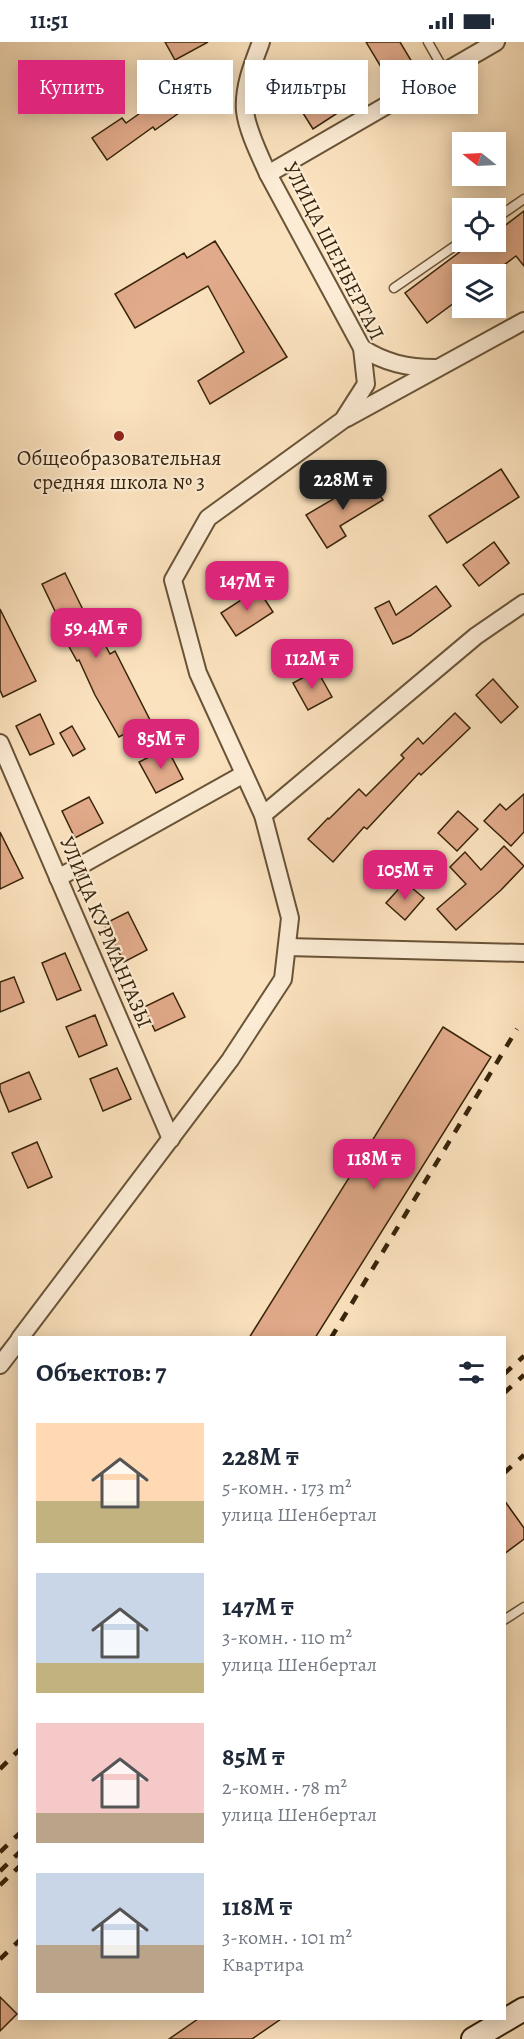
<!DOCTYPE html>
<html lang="ru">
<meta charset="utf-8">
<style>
body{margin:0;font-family:Alegreya,serif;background:#f6f6f7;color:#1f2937;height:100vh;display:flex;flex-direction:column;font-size:22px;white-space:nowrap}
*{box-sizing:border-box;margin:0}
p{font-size:20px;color:#747a83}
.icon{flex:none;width:33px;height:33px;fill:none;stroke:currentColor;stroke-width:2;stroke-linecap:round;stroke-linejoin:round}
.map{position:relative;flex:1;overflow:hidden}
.drawer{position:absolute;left:18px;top:1294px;width:488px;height:684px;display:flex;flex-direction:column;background:#fff;border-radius:0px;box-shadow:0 3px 15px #0003}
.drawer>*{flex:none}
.banner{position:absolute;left:18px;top:18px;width:489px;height:54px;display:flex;gap:12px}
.needle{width:39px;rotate:288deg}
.controls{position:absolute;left:452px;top:90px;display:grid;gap:12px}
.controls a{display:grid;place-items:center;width:54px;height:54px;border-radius:0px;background:#fff;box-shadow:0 3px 15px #0003;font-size:30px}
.price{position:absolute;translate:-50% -51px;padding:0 14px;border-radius:12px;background:#db2777;color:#fff;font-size:20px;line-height:39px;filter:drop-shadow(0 2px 3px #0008)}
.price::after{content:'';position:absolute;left:50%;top:36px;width:18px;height:14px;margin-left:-9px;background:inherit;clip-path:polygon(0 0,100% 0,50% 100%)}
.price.current{background:#222;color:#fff}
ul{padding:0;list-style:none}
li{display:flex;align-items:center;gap:18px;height:150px;padding:0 18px}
li span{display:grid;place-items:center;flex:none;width:168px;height:120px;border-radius:0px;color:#555}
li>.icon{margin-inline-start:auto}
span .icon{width:72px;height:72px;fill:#fffc;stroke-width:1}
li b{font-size:26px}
h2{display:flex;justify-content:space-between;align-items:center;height:72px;padding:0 18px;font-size:26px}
.chip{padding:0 21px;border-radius:0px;background:#fff;box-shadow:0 3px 15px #0003;font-size:21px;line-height:54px}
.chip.current{background:#db2777;color:#fff}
.status{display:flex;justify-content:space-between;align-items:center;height:42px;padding:0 30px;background:#fff;direction:ltr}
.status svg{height:16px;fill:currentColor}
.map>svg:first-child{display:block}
</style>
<div class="status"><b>11:51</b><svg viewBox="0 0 49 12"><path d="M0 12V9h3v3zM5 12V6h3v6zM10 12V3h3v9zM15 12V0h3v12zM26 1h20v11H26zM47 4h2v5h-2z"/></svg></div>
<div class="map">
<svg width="524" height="1997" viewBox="0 0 524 1997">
<rect width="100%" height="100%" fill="#fbe2be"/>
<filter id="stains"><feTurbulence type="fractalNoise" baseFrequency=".00333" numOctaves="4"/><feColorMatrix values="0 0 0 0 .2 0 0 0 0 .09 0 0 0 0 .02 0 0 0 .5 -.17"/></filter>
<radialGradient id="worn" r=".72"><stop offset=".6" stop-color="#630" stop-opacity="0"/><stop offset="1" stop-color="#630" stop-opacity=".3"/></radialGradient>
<g fill="#e1aa8a" stroke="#38240a" stroke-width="1.5">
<polygon points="165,0 208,0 175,18"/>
<polygon points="366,0 400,0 412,20 387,35"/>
<polygon points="316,42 336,72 313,87 294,57"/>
<polygon points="177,45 190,63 155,88 153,85 107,118 92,96 122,76 126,81"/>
<polygon points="524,169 524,224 516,214 492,232 462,232 462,255 427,281 405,251 473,200 505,200 498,189"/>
<polygon points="215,199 287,315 210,362 198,339 244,310 208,244 135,286 115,252 184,211 187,216"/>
<polygon points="501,427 519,455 447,501 429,474"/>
<polygon points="369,436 383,458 340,484 346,494 327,506 306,473"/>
<polygon points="494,500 509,521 479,544 463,523"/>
<polygon points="65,531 88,578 91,576 110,612 115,609 150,678 119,695 95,653 79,618 77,619 62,592 65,590 42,542"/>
<polygon points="436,544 451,564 410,594 393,602 375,566 389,559 396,573"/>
<polygon points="258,547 273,570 236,594 221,571"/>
<polygon points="0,567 36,639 3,655 0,648"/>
<polygon points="317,628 332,655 308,668 293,641"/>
<polygon points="493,637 518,665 501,681 476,653"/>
<polygon points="455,671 470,686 421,733 419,731 367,787 364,785 333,820 308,797 328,776 329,777 359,747 366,754 404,716 401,713 418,696 423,702"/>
<polygon points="40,672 54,702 30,713 16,684"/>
<polygon points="72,684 85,707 73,714 60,691"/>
<polygon points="167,706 183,737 156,751 139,720"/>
<polygon points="524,752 524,790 511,804 484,779 500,762 506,768"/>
<polygon points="89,755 103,781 75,796 62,769"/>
<polygon points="458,769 478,787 457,809 438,791"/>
<polygon points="0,790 23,836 0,847"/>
<polygon points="504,804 524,824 501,848 456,888 437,867 466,842 450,825 465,810 481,828"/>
<polygon points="405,840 424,856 405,878 386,861"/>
<polygon points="128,870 147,908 124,920 104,882"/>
<polygon points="65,911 81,948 57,958 42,921"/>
<polygon points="14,935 24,960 0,970 0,940"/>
<polygon points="173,951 185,975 155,989 144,965"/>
<polygon points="95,973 107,1003 79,1015 66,985"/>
<polygon points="443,985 491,1015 315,1296 249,1296"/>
<polygon points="117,1026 131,1057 103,1069 90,1037"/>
<polygon points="29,1030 41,1057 9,1070 0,1048 0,1042"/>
<polygon points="37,1100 52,1135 28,1146 12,1111"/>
<polygon points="504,1458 524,1486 524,1497 504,1512"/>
<polygon points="0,1955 17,1972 0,1989"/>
<polygon points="198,1977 281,1977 252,1997 169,1997"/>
</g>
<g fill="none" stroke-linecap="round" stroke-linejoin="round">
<defs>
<g id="lane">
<polyline points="428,0 445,30"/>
<polyline points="495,177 524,157"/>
<polyline points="394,246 462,199"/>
<polyline points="504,1578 524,1565"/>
</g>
<g id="street">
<polyline points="268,132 496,0"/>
<path d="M362,306c23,15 46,20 73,20"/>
<polyline points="347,376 524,279"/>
<polyline points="0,701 171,1097"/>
<polyline points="263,773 476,594 524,561"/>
<polyline points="58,836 244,732"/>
<polyline points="287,905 524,911"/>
<path d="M20,1296l210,-278 53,-81 7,-61 -27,-103 -65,-142 -25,-93 35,-62 135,-98 23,-36 -4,-36 -94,-174c-8,-18 -21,-44 -23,-63 -2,-23 8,-48 16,-69"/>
<polyline points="0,1323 20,1297"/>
</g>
<polyline id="secondary" points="473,1997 524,1967"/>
</defs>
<use href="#lane" stroke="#695437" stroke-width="11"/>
<use href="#street" stroke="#695437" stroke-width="20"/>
<use href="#secondary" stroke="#38240a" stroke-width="26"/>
<use href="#lane" stroke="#fcecd5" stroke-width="8"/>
<use href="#street" stroke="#fcecd5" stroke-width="16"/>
<use href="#secondary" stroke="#fcecd5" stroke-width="22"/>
<g stroke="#38240a" stroke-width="4.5" stroke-dasharray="10 10" stroke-linecap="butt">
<polyline points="331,1296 517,987"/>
<polyline points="504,1332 524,1314"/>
<polyline points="504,1351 524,1333"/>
<polyline points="504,1431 524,1413"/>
<polyline points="0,1727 20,1707"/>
<polyline points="0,1810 20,1791"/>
<polyline points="0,1829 20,1810"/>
<polyline points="0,1843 20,1824"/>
<polyline points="0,1917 20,1898"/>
</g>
</g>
<circle fill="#8f2418" stroke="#fcecd5" stroke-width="2" cx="119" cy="394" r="6"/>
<g text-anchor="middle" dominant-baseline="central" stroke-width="4.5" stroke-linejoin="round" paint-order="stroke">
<g font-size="21" fill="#38240a" stroke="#fcecd5">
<text transform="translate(334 209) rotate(63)">УЛИЦА ШЕНБЕРТАЛ</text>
<text transform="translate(106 890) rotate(67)">УЛИЦА КУРМАНГАЗЫ</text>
</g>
<g font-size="21" fill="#38240a" stroke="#fcecd5">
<text x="119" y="416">Общеобразовательная<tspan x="119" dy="24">средняя школа № 3</tspan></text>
</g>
</g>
<rect width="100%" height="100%" filter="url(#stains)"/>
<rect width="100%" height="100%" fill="url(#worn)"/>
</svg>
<div class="controls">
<a><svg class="needle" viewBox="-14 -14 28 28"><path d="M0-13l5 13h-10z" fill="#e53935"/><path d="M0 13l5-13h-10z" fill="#747a83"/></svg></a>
<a><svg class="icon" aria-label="locate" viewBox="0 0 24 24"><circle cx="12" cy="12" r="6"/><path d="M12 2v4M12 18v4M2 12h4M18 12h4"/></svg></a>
<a><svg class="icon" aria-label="layers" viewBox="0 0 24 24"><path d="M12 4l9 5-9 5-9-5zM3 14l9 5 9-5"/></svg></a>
</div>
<b class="price current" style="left:343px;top:469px">228M ₸</b>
<b class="price" style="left:247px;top:570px">147M ₸</b>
<b class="price" style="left:96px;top:617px">59.4M ₸</b>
<b class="price" style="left:312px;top:648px">112M ₸</b>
<b class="price" style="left:161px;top:728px">85M ₸</b>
<b class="price" style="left:405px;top:859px">105M ₸</b>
<b class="price" style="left:374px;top:1148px">118M ₸</b>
<div class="banner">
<a class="chip current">Купить</a>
<a class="chip">Снять</a>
<a class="chip">Фильтры</a>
<a class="chip">Новое</a>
</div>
<section class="drawer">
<h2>Объектов: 7<svg class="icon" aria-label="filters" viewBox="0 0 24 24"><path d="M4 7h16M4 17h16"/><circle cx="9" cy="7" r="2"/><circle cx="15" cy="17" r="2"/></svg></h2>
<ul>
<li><span style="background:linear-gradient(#ffd9b3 65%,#c2b280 0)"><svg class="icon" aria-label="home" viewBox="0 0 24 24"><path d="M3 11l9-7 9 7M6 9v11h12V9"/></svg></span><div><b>228M ₸</b><p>5-комн. · 173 m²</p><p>улица Шенбертал</p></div></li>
<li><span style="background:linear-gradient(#c9d6e8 75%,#c2b280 0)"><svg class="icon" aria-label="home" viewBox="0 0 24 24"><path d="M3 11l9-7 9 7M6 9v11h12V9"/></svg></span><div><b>147M ₸</b><p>3-комн. · 110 m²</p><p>улица Шенбертал</p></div></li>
<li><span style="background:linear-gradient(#f6c9c9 75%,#b9a48a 0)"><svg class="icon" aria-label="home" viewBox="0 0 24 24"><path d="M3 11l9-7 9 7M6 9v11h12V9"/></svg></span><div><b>85M ₸</b><p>2-комн. · 78 m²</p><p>улица Шенбертал</p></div></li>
<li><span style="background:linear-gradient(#c9d6e8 60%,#b9a48a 0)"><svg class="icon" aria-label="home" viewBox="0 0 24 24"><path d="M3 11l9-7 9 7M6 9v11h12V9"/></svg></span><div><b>118M ₸</b><p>3-комн. · 101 m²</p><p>Квартира</p></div></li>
</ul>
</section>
</div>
